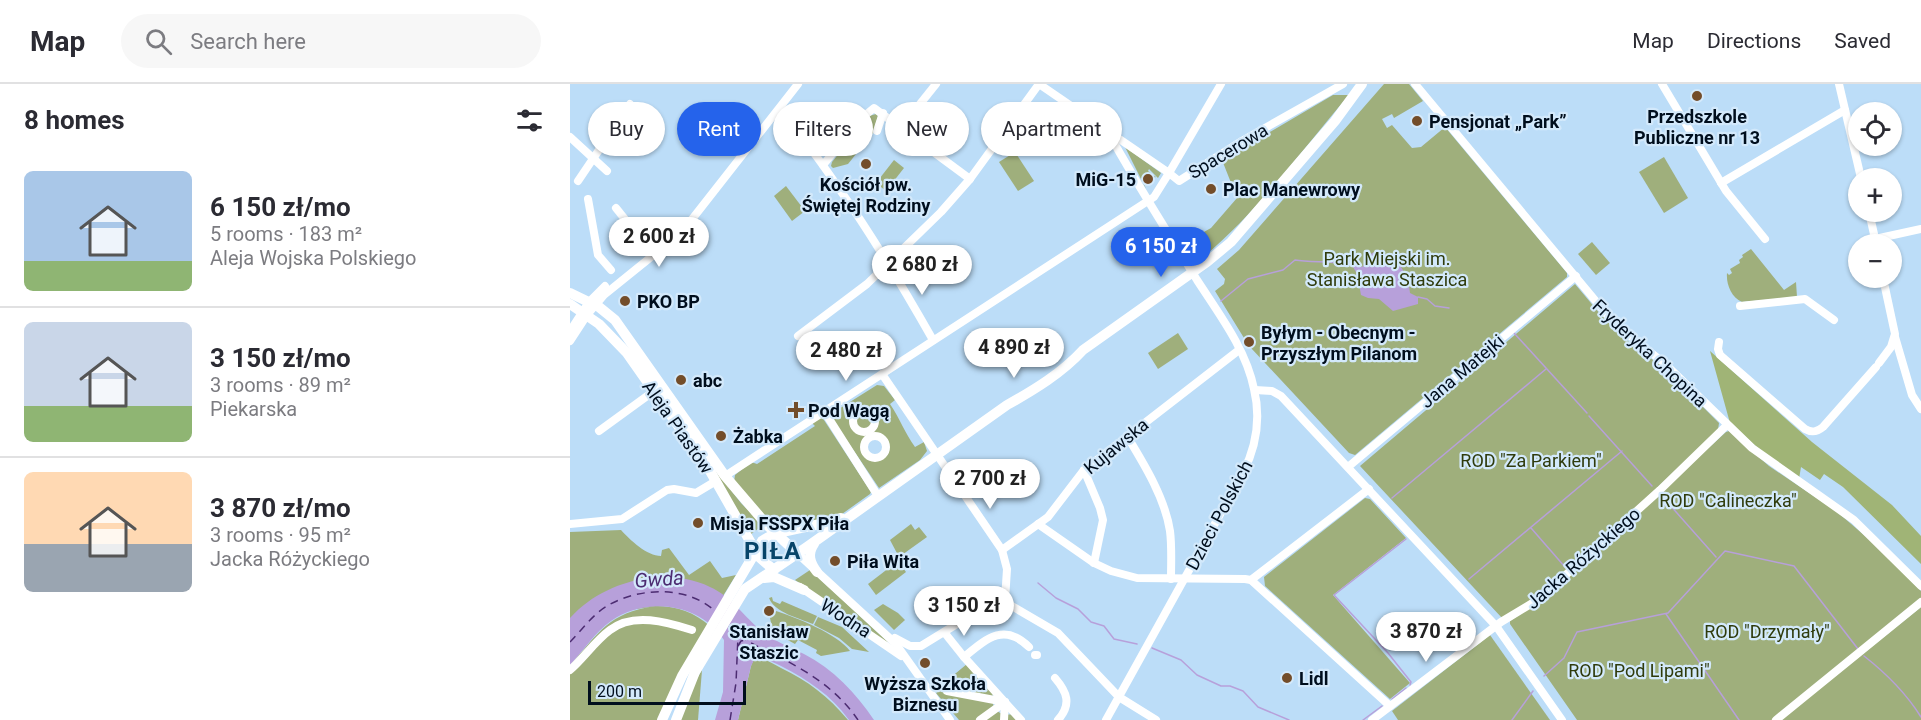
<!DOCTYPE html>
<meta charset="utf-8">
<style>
body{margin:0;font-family:Roboto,sans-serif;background:#f7f7f7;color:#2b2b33;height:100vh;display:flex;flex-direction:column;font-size:22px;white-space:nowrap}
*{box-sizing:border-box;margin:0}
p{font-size:20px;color:#7c7c81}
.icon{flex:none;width:33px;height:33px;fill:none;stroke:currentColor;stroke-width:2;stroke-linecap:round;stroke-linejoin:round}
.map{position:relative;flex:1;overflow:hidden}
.details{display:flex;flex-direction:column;background:#fff;width:570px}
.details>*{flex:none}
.banner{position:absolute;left:18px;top:18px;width:570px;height:54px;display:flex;gap:12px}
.tools{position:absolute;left:1278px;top:18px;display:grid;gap:12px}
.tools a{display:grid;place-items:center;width:54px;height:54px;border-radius:50%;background:#fff;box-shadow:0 2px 4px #0004;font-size:30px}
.scale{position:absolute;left:18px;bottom:15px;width:158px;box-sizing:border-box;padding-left:6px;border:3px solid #000e1d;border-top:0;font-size:16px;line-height:21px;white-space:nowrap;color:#000e1d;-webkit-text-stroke:4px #d3e9fb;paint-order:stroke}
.price{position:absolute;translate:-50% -51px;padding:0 14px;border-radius:21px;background:#fff;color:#222;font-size:20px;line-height:39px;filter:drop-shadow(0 2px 3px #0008)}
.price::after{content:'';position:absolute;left:50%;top:36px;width:18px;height:14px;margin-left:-9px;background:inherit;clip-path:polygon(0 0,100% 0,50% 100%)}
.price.current{background:#2563eb;color:#fff}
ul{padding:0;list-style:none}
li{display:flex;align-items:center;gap:18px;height:150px;padding:0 24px}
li+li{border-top:2px solid #e1e1e2}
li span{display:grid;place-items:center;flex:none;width:168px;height:120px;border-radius:9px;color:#555}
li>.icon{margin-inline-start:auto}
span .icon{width:72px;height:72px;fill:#fffc;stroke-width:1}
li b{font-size:26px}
h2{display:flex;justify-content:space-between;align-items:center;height:72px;padding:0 24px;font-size:26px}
.tag{padding:0 21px;border-radius:27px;background:#fff;box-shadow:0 2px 4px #0004;font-size:21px;line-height:54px}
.tag.current{background:#2563eb;color:#fff}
header{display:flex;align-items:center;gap:36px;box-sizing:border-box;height:84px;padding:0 30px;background:#fff;border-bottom:2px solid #e1e1e2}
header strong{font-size:28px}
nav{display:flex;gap:33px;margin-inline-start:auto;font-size:21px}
.search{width:420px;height:54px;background:#f7f7f7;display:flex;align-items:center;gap:15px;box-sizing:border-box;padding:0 21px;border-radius:33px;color:#7c7c81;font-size:22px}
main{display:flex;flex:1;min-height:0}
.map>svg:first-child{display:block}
</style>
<header>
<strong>Map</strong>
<div class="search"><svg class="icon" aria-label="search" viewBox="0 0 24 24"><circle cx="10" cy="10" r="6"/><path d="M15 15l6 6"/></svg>Search here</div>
<nav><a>Map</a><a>Directions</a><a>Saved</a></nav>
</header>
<main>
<section class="details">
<h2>8 homes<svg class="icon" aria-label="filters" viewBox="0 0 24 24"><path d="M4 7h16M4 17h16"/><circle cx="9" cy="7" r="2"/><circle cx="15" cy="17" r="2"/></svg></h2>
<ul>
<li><span style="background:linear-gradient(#a9c7e8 75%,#8fb573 0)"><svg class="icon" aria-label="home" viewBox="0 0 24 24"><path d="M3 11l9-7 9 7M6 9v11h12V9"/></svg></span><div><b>6 150 zł/mo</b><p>5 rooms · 183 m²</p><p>Aleja Wojska Polskiego</p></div></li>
<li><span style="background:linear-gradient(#c9d6e8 70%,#8fb573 0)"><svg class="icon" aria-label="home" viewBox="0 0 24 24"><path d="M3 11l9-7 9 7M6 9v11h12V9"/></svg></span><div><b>3 150 zł/mo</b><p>3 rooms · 89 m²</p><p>Piekarska</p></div></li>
<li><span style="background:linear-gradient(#ffd9b3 60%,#9aa5b1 0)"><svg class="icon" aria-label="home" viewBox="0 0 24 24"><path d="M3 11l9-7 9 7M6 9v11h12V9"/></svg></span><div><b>3 870 zł/mo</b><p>3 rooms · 95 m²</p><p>Jacka Różyckiego</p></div></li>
</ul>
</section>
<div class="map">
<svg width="1351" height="636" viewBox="0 0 1351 636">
<rect width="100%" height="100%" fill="#bcddf8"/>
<g fill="#9faf7c" fill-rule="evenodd">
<polygon points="814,0 839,0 853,17 824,34 822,30 812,35 817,44 822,41 842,64 851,63 875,43 997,189 997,193 785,371 779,369 681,264 683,256 679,253 674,254 645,207 654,200 655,195 647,185 669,166"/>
<path d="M763,11h16c-47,55 -93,119 -148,164l-9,-3 -8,-13 27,-15 26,-30 -15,-38z"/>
<polygon points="306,30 308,32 303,49 278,80 263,84 261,82 262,78 299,32"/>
<polygon points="555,63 591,89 588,94 579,85 578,87 586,93 573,97 576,105"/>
<polygon points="445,68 464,97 448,107 429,78"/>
<polygon points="1094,73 1118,114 1094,129 1069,88"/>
<polygon points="324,76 334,84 316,107 306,99"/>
<polygon points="216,102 235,127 222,137 204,112"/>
<polygon points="1022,158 1040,179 1026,191 1008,170"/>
<path d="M1181,165l33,41 12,-8 1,15 -55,5c-11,-5 -16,-18 -15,-29l2,2 3,-2 -2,-4 10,-6 -1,-3 4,-3 -1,-2z"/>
<polygon points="1005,200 1031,231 1064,263 1092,282 1149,339 1148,346 1084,407 960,518 932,534 790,382"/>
<polygon points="608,249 618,265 588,285 578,269"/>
<path d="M307,301l7,1 11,14 -5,4c10,15 15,29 25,43l9,-5 3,9 -7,9 -41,28 -48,-71 3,-5zM302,352l8,1 5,7v8l-6,5h-9l-6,-6 1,-9z"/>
<path d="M252,333l49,75 -1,2 -28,20 -55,13c-17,-1 -44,-30 -53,-45l1,-7 16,-13 6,2 58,-38 -3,-3z"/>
<polygon points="1159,347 1199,382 1266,427 1301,457 1351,507 1351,517 1203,636 1007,636 940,540 940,537 973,515 1156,348"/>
<polygon points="145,386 171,419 193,441 180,451"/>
<polygon points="795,414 800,415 836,454 763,511 840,599 820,615 695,502 694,493"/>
<polygon points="341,440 345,446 349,443 357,453 329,473 320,456"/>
<path d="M51,446c9,10 26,26 40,26l1,-6 7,-2 20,27 21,-14 12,17 14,-3 -13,21 -153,23v-87z"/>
<polygon points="328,477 336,488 306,511 298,500"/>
<polygon points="240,486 316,556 318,558 315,559 225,496"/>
<path d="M202,513l1,4 7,3 2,-3 35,15 -4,8c-14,-6 -38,-11 -44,-26z"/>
<polygon points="313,520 328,529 335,536 324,546 304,526"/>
<path d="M85,522c23,0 39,6 56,21l-48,93h-93v-55c30,-33 38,-52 85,-59z"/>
<polygon points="1351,523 1351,636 1211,636"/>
<path d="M206,527c19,6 62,23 74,40l-29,5 -5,-3 1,-3 -19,-10 -3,4 -22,-12 -3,-14z"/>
<polygon points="248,533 272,543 299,568 282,565 269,554 244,541"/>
<polygon points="920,551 980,636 828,636 822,627"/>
<path d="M189,574c8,2 14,6 22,10 27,13 47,28 67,52h-110l13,-54 2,-5z"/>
<path d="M397,580l26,29c-3,14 5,24 20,21l5,6h-59l-23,-27 13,-10 1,-5z"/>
<polygon points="132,586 128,636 109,636 116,613"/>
</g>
<polygon fill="#a0b476" points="1140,267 1242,358 1322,421 1351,452 1351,480 1273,403 1254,390 1250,396 1231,383 1229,395 1200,375 1160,339"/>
<g fill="#b7a0da">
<polygon points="806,167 809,170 827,176 838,195 840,209 848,213 848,220 823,227 809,215 798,214 791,211 787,190 783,183 784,181 792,183 796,179 799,171"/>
<path d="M82,493c20,-1 40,1 58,10 21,9 35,31 53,45 13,10 27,15 41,22 29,15 52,39 70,66h-25c-18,-25 -41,-40 -68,-54 -7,-3 -14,-7 -22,-9l-5,3 -3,6 -13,54h-23l8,-28 1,-52c-24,-37 -78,-44 -113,-19 -16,11 -27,29 -41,44v-47c22,-24 50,-36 82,-41z"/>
</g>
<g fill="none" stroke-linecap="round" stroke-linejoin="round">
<g stroke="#b7a0da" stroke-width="1.5">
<polyline points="848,213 857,215 865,222 879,224"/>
<path d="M651,217l27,-22 35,-9 12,-10c17,3 44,0 59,6"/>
<polyline points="944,249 1017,329"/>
<polyline points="1019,332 1082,402"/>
<polyline points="1091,411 1146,473"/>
<polyline points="822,414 976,285"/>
<polyline points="961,444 995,483"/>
<polyline points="836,455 764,511 818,569 841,598 840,601"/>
<polyline points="899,495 1052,367"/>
<polyline points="468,499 486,514 508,525 521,538 534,542 544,555 567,560"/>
<polyline points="1096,530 1169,636"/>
<polyline points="582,564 611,576 627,591 651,602 660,602 673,607 688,623 719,636"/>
<path d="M1294,572c23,18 42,37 57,61"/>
<polyline points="974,592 994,574 1007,548 1098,529 1155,467 1224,482 1288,565"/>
<polyline points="822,615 836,604"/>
<polyline points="793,636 812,622"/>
<polyline points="942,636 963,607"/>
</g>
<g stroke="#4c2c71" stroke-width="1.5" stroke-dasharray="8 6" stroke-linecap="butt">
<path d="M159,542c13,14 28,20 44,28 33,16 64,35 85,66"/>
<path d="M0,558c11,-11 23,-28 37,-36 32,-19 81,-21 109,6"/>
<polyline points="168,562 171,557 175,556"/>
<polyline points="160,636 166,599 168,552"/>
</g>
<polyline stroke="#a0bed7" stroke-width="8" stroke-dasharray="8 4" stroke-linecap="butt" points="211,35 218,41"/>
<g stroke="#fff" stroke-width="8">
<polyline points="469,0 599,89 651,0"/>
<polyline points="845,0 1044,239 1094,279 1182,364 1284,436 1351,502"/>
<polyline points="1092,0 1156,107 1195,155"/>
<polyline points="1269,0 1291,94"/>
<polyline points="334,40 366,0"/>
<path d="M218,41c21,18 36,42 52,65 34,48 64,99 93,150"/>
<polyline points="307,47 313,29"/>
<polyline points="0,53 37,87"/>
<polyline points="253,81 293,33 304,24 400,95"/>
<polyline points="8,97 60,20"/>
<polyline points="1151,99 1275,26"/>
<polyline points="18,115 28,171 41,186"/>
<polyline points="46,124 74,159"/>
<polyline points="1299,128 1306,159"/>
<polyline points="1305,155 1351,145"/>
<polyline points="1170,222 1235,215 1264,236"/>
<polyline points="0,247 19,218 35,202"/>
<polyline points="228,252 297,200 371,128 400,95 469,0"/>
<polyline points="1325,253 1342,311 1351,325"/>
<polyline points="0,257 17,231 34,211 112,148 228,0"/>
<path d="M1149,258l-1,7 2,6 85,74c7,4 12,3 18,-2l53,-60"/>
<polyline points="1309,279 1321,263 1325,250 1313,194"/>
<polyline points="312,290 432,466 437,485 435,516"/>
<polyline points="685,306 702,307 711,312 926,542 992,636"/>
<circle cx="294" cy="337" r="11"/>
<polyline points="254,327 308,412"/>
<polyline points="29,347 84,307"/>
<circle cx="305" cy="363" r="11"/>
<path d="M557,352c17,28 38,62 43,95 2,16 1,32 1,48"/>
<polyline points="778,383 1006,192"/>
<polyline points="514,386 530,424 533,436 524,479"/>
<polyline points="155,392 584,113 599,89 609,97 672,57 773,0"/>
<polyline points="0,440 52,435 97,406 104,405 126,409 146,397"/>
<polyline points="468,440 524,479 541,487 567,494 675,495 681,496 820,622"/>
<polyline points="432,466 478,433 514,386 669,266"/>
<polyline points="228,470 326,560 380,636"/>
<polyline points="681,496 799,405"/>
<polyline points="230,503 331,572"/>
<polyline points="435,516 440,521 488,549 549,613 586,636"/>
<polyline points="374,548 394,573"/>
<polyline points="325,554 340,562 351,562 421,519 435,516"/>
<polyline points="465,571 467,571"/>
<path d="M0,586c14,-12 25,-29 40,-40 23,-18 57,-8 82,0"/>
<path d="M485,594c12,14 17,26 3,42"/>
<polyline points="377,607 435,618"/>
<polyline points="410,636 435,618"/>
<polyline points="434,636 435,618"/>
<path d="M451,636l-57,-63c22,-18 40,-35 65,-10"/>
<path d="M536,636l137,-247c13,-26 18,-55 11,-84 -8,-40 -35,-75 -57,-109 -30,-49 -61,-97 -89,-148"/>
<polyline points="802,636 931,538 969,515 1090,406 1157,341"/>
<polyline points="1206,636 1351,518"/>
</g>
<g stroke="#fff" stroke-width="10">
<polyline points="0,209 29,223 45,236 155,392 197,441 228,470"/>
<polyline points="0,220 29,240 57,269 140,387 189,473 204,486"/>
<path d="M244,460c-7,10 -4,19 3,28"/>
<polyline points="194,494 204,493 234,506"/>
<path d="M92,636l20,-44 80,-135c15,-12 57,-14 79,-23"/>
<path d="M106,636l19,-48 50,-83 62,-42 200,-142c27,-15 55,-32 76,-55l124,-88 24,-20 104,-121 27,-37"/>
</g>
</g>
<g fill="#734d2a" stroke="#d3e9fb" stroke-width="2">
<circle cx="1127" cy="12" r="6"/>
<circle cx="847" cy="37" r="6"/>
<circle cx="296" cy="80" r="6"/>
<circle cx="578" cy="95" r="6"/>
<circle cx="641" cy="105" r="6"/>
<circle cx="55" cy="217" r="6"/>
<circle cx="679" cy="258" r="6"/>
<circle cx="111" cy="296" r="6"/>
<path d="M223 317h6v6h6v6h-6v6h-6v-6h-6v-6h6z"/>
<circle cx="151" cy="352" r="6"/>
<circle cx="128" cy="439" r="6"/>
<circle cx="265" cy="477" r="6"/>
<circle cx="199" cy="527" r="6"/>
<circle cx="355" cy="579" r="6"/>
<circle cx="717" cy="594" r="6"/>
</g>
<g text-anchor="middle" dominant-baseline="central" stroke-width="4.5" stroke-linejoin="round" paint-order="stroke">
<g font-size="18" font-weight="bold" fill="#000e1d" stroke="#d3e9fb" text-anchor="start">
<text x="1127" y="32" text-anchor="middle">Przedszkole<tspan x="1127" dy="21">Publiczne nr 13</tspan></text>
<text x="859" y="37">Pensjonat „Park”</text>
<text x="566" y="95" text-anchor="end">MiG-15</text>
<text x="296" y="100" text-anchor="middle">Kościół pw.<tspan x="296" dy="21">Świętej Rodziny</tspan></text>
<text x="653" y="105">Plac Manewrowy</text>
<text x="67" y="217">PKO BP</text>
<text x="691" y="248">Byłym - Obecnym -<tspan x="691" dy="21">Przyszłym Pilanom</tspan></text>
<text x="123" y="296">abc</text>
<text x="238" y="326">Pod Wagą</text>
<text x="163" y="352">Żabka</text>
<text x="140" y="439">Misja FSSPX Piła</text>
<text x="277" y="477">Piła Wita</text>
<text x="199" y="547" text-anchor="middle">Stanisław<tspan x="199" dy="21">Staszic</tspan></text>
<text x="729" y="594">Lidl</text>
<text x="355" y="599" text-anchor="middle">Wyższa Szkoła<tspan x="355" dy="21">Biznesu</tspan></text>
</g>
<g font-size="18" fill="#000e1d" stroke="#d3e9fb">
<text transform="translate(658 67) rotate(-31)">Spacerowa</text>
<text transform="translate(1080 269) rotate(43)">Fryderyka Chopina</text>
<text transform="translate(892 287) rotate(-40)">Jana Matejki</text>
<text transform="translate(108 343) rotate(55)">Aleja Piastów</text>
<text transform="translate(546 362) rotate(-39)">Kujawska</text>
<text transform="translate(649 431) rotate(-62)">Dzieci Polskich</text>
<text transform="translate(1013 474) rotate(-41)">Jacka Różyckiego</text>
<text transform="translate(276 534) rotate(33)">Wodna</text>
</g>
<g font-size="18" fill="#2f3b0c" stroke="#d3e9fb">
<text x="817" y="174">Park Miejski im.<tspan x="817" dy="21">Stanisława Staszica</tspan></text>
<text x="961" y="376">ROD "Za Parkiem"</text>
<text x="1158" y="416">ROD "Calineczka"</text>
<text x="1197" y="547">ROD "Drzymały"</text>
<text x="1069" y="586">ROD "Pod Lipami"</text>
</g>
<g font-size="20" font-style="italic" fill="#4c2c71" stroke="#d3e9fb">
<text transform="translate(89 495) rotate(-4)">Gwda</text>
</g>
<g font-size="24" font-weight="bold" letter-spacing="1.5" fill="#074469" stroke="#d3e9fb">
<text x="203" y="467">PIŁA</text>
</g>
</g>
</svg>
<div class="tools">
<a><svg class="icon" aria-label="locate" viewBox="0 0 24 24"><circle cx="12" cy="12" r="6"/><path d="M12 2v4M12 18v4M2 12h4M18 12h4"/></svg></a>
<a>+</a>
<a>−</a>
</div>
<div class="scale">200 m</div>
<b class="price" style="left:89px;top:184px">2 600 zł</b>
<b class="price current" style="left:591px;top:194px">6 150 zł</b>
<b class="price" style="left:352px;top:212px">2 680 zł</b>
<b class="price" style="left:444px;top:295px">4 890 zł</b>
<b class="price" style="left:276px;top:298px">2 480 zł</b>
<b class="price" style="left:420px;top:426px">2 700 zł</b>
<b class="price" style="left:394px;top:553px">3 150 zł</b>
<b class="price" style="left:856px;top:579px">3 870 zł</b>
<div class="banner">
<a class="tag">Buy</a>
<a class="tag current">Rent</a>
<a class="tag">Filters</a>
<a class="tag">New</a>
<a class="tag">Apartment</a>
</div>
</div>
</main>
